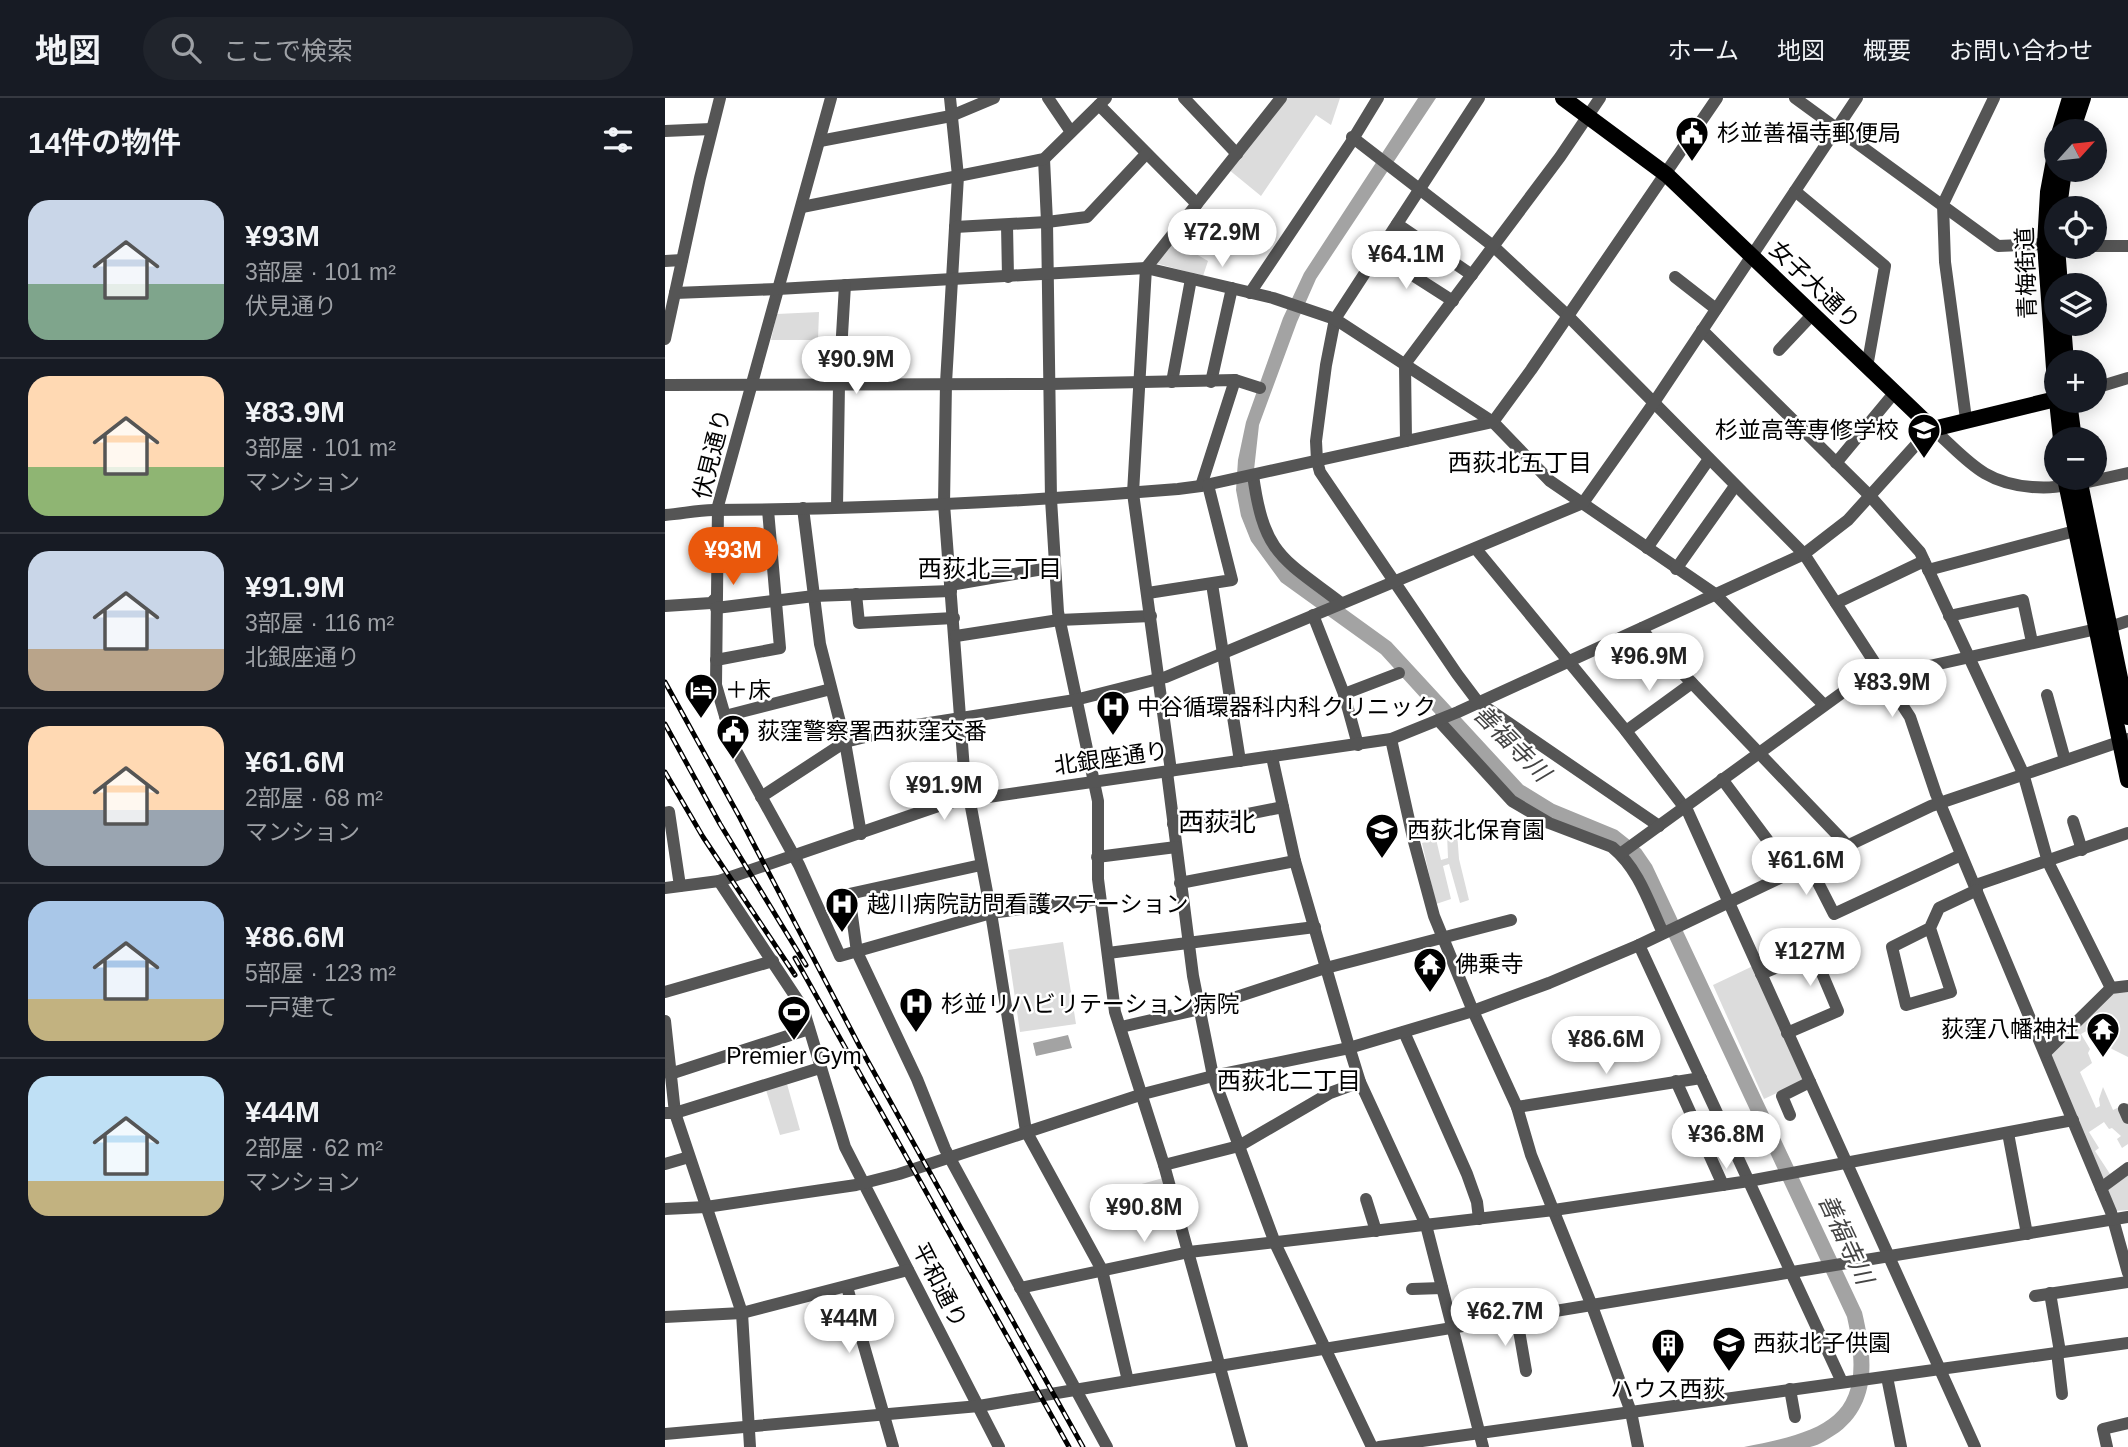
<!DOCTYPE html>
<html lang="ja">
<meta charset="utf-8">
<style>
body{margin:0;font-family:Arial,"Noto Sans JP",sans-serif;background:#20242c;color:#f1f3f6;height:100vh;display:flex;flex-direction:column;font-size:26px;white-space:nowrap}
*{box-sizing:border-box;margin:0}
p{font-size:23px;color:#9ea1a6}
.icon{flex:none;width:38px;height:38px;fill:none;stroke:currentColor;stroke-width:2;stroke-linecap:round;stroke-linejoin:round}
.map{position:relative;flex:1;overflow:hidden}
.side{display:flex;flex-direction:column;background:#171b24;width:665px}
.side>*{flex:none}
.needle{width:46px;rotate:63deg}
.buttons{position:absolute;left:1379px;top:21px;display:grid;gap:14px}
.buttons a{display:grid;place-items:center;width:63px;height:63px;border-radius:50%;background:#171b24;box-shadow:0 4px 18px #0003;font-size:35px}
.price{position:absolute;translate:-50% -60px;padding:0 16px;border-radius:24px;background:#fff;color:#222;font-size:23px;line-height:46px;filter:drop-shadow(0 2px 4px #0008)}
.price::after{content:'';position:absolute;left:50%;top:42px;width:21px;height:16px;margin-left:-10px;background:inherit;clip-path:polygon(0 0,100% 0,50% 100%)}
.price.on{background:#ea580c;color:#fff}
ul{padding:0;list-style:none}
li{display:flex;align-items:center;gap:21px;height:175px;padding:0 28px}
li+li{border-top:2px solid #363941}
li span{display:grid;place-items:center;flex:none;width:196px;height:140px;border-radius:21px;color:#555}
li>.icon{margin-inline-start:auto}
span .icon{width:84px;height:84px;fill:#fffc;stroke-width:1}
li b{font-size:30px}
h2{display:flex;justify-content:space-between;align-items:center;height:84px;padding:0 28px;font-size:30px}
header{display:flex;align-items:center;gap:42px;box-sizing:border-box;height:98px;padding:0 35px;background:#171b24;border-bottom:2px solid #363941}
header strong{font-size:33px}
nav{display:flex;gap:38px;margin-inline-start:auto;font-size:24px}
.search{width:490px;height:63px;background:#20242c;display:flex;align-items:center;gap:18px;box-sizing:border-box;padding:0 24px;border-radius:38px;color:#9ea1a6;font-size:26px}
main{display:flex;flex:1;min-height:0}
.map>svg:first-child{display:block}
</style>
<header>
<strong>地図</strong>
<div class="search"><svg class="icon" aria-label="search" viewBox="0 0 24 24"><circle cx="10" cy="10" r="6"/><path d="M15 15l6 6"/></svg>ここで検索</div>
<nav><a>ホーム</a><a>地図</a><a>概要</a><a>お問い合わせ</a></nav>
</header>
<main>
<section class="side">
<h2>14件の物件<svg class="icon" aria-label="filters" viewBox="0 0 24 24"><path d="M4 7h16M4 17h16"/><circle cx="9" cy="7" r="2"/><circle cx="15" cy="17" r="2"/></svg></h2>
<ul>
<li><span style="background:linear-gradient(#c9d6e8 60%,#7fa58c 0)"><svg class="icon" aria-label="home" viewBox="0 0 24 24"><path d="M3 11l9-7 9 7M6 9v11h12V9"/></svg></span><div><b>¥93M</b><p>3部屋 · 101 m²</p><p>伏見通り</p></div></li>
<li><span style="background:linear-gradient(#ffd9b3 65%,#8fb573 0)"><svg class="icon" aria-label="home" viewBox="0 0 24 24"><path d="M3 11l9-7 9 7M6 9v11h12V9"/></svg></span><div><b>¥83.9M</b><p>3部屋 · 101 m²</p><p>マンション</p></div></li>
<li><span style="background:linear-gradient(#c9d6e8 70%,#b9a48a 0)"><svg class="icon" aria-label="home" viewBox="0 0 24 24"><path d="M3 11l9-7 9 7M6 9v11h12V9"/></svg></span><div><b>¥91.9M</b><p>3部屋 · 116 m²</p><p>北銀座通り</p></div></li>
<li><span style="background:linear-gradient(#ffd9b3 60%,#9aa5b1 0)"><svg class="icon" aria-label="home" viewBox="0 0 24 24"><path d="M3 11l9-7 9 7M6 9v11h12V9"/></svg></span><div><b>¥61.6M</b><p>2部屋 · 68 m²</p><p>マンション</p></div></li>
<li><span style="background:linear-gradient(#a9c7e8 70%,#c2b280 0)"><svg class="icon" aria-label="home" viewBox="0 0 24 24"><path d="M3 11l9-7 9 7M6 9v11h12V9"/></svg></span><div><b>¥86.6M</b><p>5部屋 · 123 m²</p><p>一戸建て</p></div></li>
<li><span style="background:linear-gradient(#bfe0f5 75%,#c2b280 0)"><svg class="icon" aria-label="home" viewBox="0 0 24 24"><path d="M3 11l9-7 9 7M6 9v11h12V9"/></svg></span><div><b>¥44M</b><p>2部屋 · 62 m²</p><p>マンション</p></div></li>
</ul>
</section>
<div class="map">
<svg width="1463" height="1349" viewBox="0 0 1463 1349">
<rect width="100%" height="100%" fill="#fff"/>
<g fill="#dcdcdc">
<polygon points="619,0 675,0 666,27 651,17 596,98 563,71"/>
<polygon points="509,143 543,163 538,178 490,165"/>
<polygon points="154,214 153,241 175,241 174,253 148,252 146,242 106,242 112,216"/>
<polygon points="792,734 794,761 804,802 795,805 784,766 778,768 786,801 771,806 757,745 771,741 776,762 783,760 782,736"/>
<polygon points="398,844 411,926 355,934 343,852"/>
<polygon points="1088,868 1139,982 1099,1001 1048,887"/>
<polygon points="1463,891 1463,959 1447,951 1436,941 1429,940 1425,931 1416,936 1425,951 1423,955 1427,965 1415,974 1431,1010 1435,1008 1434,1001 1438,989 1448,1012 1463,1005 1463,1046 1457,1050 1452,1041 1456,1038 1447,1030 1444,1031 1439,1024 1424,1034 1434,1050 1430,1053 1445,1076 1463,1064 1463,1112 1451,1113 1384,956 1449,893"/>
<polygon points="122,986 135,1032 115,1037 101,992"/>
<polygon points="498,1080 507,1109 456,1124 448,1094"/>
</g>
<g fill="#a3a3a3">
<path d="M753,0h18l-120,181 -19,43 -38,103 -7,63 38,81 101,73 132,143 31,19 63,26 24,19 11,16 210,447c10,43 16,90 -23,120 -9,6 -19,13 -29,15 -19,0 -47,0 -66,0 87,-17 126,-31 103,-130l-208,-444 -9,-13 -84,-42 -32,-22 -31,-30 -102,-112 -100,-72 -30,-41 -10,-25 -5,-26 2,-30 8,-38 37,-104 21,-45z"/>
<polygon points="403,937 407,950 371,958 368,945"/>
</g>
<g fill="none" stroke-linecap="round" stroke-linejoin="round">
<g stroke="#555" stroke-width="12">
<polyline points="166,0 53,408 51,587 69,649 134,767 175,858 326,815 435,801"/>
<polyline points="285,0 293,78 281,285 279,406 299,672 326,815 361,1033 437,1172 463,1283"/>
<polyline points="383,0 406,34"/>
<polyline points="519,0 572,56"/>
<polyline points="814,0 670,221 661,267 651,343 652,363 655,374 792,576 813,604 994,728"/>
<polyline points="1130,0 1333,148 1380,146"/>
<polyline points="434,7 532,106"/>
<polyline points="0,33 46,31"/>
<polyline points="687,39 828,148 903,218 1139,456 1245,619 1271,696 1446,1114 1463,1175"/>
<polyline points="155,43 286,18 329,0"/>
<polyline points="379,61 382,124 386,401 393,514 433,703 433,781 450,914 499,1067 577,1349"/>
<polyline points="1130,93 1220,168 1202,269"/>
<polyline points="137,109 379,61 441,0"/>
<polyline points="732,126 807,177"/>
<polyline points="342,127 343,179"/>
<polyline points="290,129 382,124 422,119 481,56"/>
<polyline points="1430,148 1463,148"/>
<polyline points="713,155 788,203"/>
<polyline points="0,163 17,162"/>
<polyline points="1010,179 1051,211"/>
<polyline points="10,195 113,191 481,170 608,200 670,221 828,324 885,383 1050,496 1159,607"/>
<polyline points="585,195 685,46 713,0"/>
<polyline points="1037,232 1205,398 1255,454 1358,675 1383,764 1446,890"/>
<polyline points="0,241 35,80 55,0"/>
<polyline points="1114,252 1147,217"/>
<polyline points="507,284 526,181"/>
<polyline points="546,284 567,190"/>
<polyline points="0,287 385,286 570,282 595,290"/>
<polyline points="1430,290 1463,280"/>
<polyline points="1301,321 1280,164 1278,106 1329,0"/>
<polyline points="741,343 740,266 895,59 935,0"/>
<polyline points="1171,365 1230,294"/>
<path d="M588,377c11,80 29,83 88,128"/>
<polyline points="1414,386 1463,375"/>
<polyline points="536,388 570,282"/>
<polyline points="172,409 174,287 180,187"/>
<polyline points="138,410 155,546 180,644 196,736"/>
<path d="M0,417c16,-1 32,-5 48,-5 155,-1 310,-8 465,-21l23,-3 292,-64 38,-52 186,-272"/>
<polyline points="982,450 1044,361"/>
<polyline points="811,451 961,633 1023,714 1310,1349"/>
<polyline points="1011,471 1070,388"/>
<polyline points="1263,472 1410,433"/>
<polyline points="547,486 575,663"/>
<polyline points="285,487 390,469"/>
<polyline points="483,495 567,482 543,387"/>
<polyline points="191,496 194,525 289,520"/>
<polyline points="1171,505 1259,463"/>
<polyline points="0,508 46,505 51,500"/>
<polyline points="51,510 149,498 286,493"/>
<polyline points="648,517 679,596 693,647"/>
<polyline points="1284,518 1358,502 1367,544"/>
<polyline points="1445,529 1463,523"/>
<polyline points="977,530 982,538 1183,748"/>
<polyline points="291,538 394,522 486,518"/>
<polyline points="51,562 115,550 103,412"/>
<polyline points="679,596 734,575"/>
<polyline points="1382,597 1400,662"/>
<polyline points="60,618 166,591"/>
<path d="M773,622l74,81 37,22 63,24c27,22 37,56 51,86"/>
<polyline points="961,633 1027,585"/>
<polyline points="726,641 748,740 769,818 808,913 852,1009 866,1057 927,1208 966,1314 973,1349"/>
<polyline points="607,659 630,763 682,942 695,984 761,1127 818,1349"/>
<polyline points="506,673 468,395 481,170 616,0"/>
<polyline points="502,674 528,878 548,978 610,1145 707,1349"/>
<polyline points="1057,681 1127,775"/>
<polyline points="96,699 180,644 245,628 410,602 501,579 918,405 988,306 1192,0"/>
<polyline points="0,715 4,714 15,788"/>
<polyline points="1408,723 1417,752"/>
<polyline points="508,726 573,718 618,709"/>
<polyline points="955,756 1192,584 1432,531"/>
<polyline points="432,759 511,749"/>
<polyline points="316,767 184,796 192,854 252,981 280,1051 442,1349"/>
<polyline points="1144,767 1169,816 1296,757"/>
<polyline points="54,783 138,910 180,1049 334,1349"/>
<polyline points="515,785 630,763"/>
<polyline points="1311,787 1463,735"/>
<path d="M0,790l54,-7 228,-78 444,-64 67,-27 346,-158 44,-34 75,-83 10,-8c35,31 49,54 99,58 12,1 22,1 33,-2"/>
<polyline points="1265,830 1286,894 1241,907 1227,849 1265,830 1274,810 1312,792"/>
<polyline points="974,847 1177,1284"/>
<polyline points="443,855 650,829"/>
<polyline points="1096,876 1148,854 1173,913 1122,935"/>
<polyline points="0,894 108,863"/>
<polyline points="0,923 10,1015 77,1215 85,1349"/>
<polyline points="456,929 535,911 657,871 846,822"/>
<polyline points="739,934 802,1076 812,1104 814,1121"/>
<polyline points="1381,954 1446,890 1463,888"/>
<polyline points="5,976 144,931"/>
<polyline points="1011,983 1058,1087"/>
<polyline points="852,1009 1036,980"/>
<polyline points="1459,1011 1463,1020"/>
<polyline points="0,1015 10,1015 155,970"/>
<polyline points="1125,1017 1117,998 1145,984"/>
<polyline points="1343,1035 1362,1136"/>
<polyline points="0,1066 24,1059"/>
<polyline points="499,1067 574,1048 665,995 695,984"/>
<polyline points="1436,1090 1463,1070"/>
<polyline points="701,1101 711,1133"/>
<polyline points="0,1111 41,1109 191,1087 234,1076 478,996 548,978 684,950 808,913 884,885 974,847 1266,708 1463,641"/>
<polyline points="182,1189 228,1349"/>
<polyline points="355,1190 524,1154 889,1112 1084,1083 1408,1022"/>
<polyline points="747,1191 777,1190"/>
<polyline points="1385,1195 1395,1254"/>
<polyline points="1370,1198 1463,1184"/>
<polyline points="0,1219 77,1215 243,1172"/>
<polyline points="852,1221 861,1273"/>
<polyline points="1392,1254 1397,1296"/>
<polyline points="1222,1279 1236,1349"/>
<polyline points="1125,1291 1130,1319"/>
<polyline points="0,1336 314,1308 463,1283 1463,1119"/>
<polyline points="714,1349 1463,1245"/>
<polyline points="1442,1349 1438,1331 1463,1325"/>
</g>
<g stroke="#000" stroke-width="16">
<polyline points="898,0 1002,77 1268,331 1391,301"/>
<polyline points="1395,33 1405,0"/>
<polyline points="1407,33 1418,0"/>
<polyline points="1391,51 1383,94 1380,146 1391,298"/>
<polyline points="1394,110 1399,72"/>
<polyline points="1392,149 1395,187"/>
<polyline points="1398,226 1401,264"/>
<polyline points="1392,303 1396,341"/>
<polyline points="1404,303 1409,341"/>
<polyline points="1400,380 1463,682"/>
<polyline points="1414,380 1463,619"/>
</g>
<defs>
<g id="rail">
<polyline points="0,584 74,718 196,951 418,1349"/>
<polyline points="0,626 55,726 141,867"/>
<polyline points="0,674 38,739 130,877"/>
<polyline points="130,860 404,1349"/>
</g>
</defs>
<use href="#rail" stroke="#000" stroke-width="5"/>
<use href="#rail" stroke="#fff" stroke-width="2.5" stroke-dasharray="8" stroke-linecap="butt"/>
</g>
<defs>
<symbol id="civic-pin" viewBox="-11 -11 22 30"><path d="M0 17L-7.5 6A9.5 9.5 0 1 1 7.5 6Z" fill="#000" stroke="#fff"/><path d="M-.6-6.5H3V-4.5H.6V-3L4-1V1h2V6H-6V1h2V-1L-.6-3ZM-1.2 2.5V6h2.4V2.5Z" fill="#fff"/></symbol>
<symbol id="school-pin" viewBox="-11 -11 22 30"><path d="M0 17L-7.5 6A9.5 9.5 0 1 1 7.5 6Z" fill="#000" stroke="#fff"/><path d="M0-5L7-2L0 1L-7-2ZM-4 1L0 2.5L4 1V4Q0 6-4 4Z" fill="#fff"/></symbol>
<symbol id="hotel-pin" viewBox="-11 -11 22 30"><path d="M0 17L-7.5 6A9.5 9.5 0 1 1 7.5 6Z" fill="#000" stroke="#fff"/><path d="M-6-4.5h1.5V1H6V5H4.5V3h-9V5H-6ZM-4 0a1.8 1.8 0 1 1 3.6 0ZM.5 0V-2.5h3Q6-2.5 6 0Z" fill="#fff"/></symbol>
<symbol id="hospital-pin" viewBox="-11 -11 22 30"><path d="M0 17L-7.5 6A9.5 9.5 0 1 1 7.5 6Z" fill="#000" stroke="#fff"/><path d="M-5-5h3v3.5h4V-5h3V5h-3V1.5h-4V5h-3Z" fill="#fff"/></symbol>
<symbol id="temple-pin" viewBox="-11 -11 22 30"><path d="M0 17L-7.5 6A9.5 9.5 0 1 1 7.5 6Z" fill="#000" stroke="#fff"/><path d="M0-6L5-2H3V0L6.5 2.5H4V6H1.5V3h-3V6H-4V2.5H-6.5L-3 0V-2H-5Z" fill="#fff"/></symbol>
<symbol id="stadium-pin" viewBox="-11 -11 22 30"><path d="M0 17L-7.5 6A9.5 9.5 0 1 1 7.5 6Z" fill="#000" stroke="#fff"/><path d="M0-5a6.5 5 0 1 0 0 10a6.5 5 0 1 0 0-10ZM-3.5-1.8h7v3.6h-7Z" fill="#fff"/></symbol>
<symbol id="building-pin" viewBox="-11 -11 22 30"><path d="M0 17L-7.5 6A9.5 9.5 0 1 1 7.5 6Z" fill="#000" stroke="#fff"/><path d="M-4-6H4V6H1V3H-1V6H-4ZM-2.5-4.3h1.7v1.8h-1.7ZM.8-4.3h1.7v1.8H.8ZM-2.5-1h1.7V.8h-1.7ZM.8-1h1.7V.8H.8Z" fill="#fff"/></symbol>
</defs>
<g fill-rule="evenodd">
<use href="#civic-pin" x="1008" y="16" width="38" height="52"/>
<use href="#school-pin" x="1240" y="313" width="38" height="52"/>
<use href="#hotel-pin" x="17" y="573" width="38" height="52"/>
<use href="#hospital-pin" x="429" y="590" width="38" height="52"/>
<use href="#civic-pin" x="49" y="614" width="38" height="52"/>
<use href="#school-pin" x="698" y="713" width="38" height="52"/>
<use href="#hospital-pin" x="158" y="787" width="38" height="52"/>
<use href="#temple-pin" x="746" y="847" width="38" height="52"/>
<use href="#hospital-pin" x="232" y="887" width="38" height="52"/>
<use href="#stadium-pin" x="110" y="895" width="38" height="52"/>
<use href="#temple-pin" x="1419" y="912" width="38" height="52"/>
<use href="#school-pin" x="1045" y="1226" width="38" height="52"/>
<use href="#building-pin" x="984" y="1228" width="38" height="52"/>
</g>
<g text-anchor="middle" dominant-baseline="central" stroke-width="5" stroke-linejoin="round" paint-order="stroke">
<g font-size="23" fill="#000" stroke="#fff" text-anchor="start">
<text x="1052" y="35">杉並善福寺郵便局</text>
<text x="1234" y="332" text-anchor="end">杉並高等専修学校</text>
<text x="60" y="592">＋床</text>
<text x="472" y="609">中谷循環器科内科クリニック</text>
<text x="92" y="633">荻窪警察署西荻窪交番</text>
<text x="742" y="732">西荻北保育園</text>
<text x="202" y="806">越川病院訪問看護ステーション</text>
<text x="790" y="866">佛乗寺</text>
<text x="276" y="906">杉並リハビリテーション病院</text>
<text x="1414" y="931" text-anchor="end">荻窪八幡神社</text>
<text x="129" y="958" text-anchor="middle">Premier Gym</text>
<text x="1088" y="1245">西荻北子供園</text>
<text x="1003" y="1291" text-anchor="middle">ハウス西荻</text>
</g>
<g font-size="23" fill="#000" stroke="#fff">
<text transform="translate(1361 175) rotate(-92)">青梅街道</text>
<text transform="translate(1150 187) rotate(44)">女子大通り</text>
<text transform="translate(47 356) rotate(-76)">伏見通り</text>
<text transform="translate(446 660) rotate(-8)">北銀座通り</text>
<text transform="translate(275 1187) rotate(63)">平和通り</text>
</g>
<g font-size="24" fill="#000" stroke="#fff">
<text x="855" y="364">西荻北五丁目</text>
<text x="325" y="470">西荻北三丁目</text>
<text x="624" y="982">西荻北二丁目</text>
</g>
<g font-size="24" font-style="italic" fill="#444" stroke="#fff">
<text transform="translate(847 645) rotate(45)">善福寺川</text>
<text transform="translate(1181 1141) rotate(65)">善福寺川</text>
</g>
<g font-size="26" fill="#000" stroke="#fff">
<text x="552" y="724">西荻北</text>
</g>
</g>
</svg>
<div class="buttons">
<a><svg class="needle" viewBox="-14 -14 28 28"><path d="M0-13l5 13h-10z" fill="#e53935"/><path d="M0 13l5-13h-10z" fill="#9ea1a6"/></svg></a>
<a><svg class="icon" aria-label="locate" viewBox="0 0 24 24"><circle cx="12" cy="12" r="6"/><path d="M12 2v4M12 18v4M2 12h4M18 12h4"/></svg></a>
<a><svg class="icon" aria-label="layers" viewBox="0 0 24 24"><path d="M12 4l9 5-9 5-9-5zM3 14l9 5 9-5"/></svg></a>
<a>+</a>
<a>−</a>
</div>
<b class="price" style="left:557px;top:171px">¥72.9M</b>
<b class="price" style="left:741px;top:193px">¥64.1M</b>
<b class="price" style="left:191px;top:298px">¥90.9M</b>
<b class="price on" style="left:68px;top:489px">¥93M</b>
<b class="price" style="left:984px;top:595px">¥96.9M</b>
<b class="price" style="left:1227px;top:621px">¥83.9M</b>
<b class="price" style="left:279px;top:724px">¥91.9M</b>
<b class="price" style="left:1141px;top:799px">¥61.6M</b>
<b class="price" style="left:1145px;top:890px">¥127M</b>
<b class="price" style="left:941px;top:978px">¥86.6M</b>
<b class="price" style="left:1061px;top:1073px">¥36.8M</b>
<b class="price" style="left:479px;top:1146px">¥90.8M</b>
<b class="price" style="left:840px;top:1250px">¥62.7M</b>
<b class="price" style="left:184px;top:1257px">¥44M</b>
</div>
</main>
